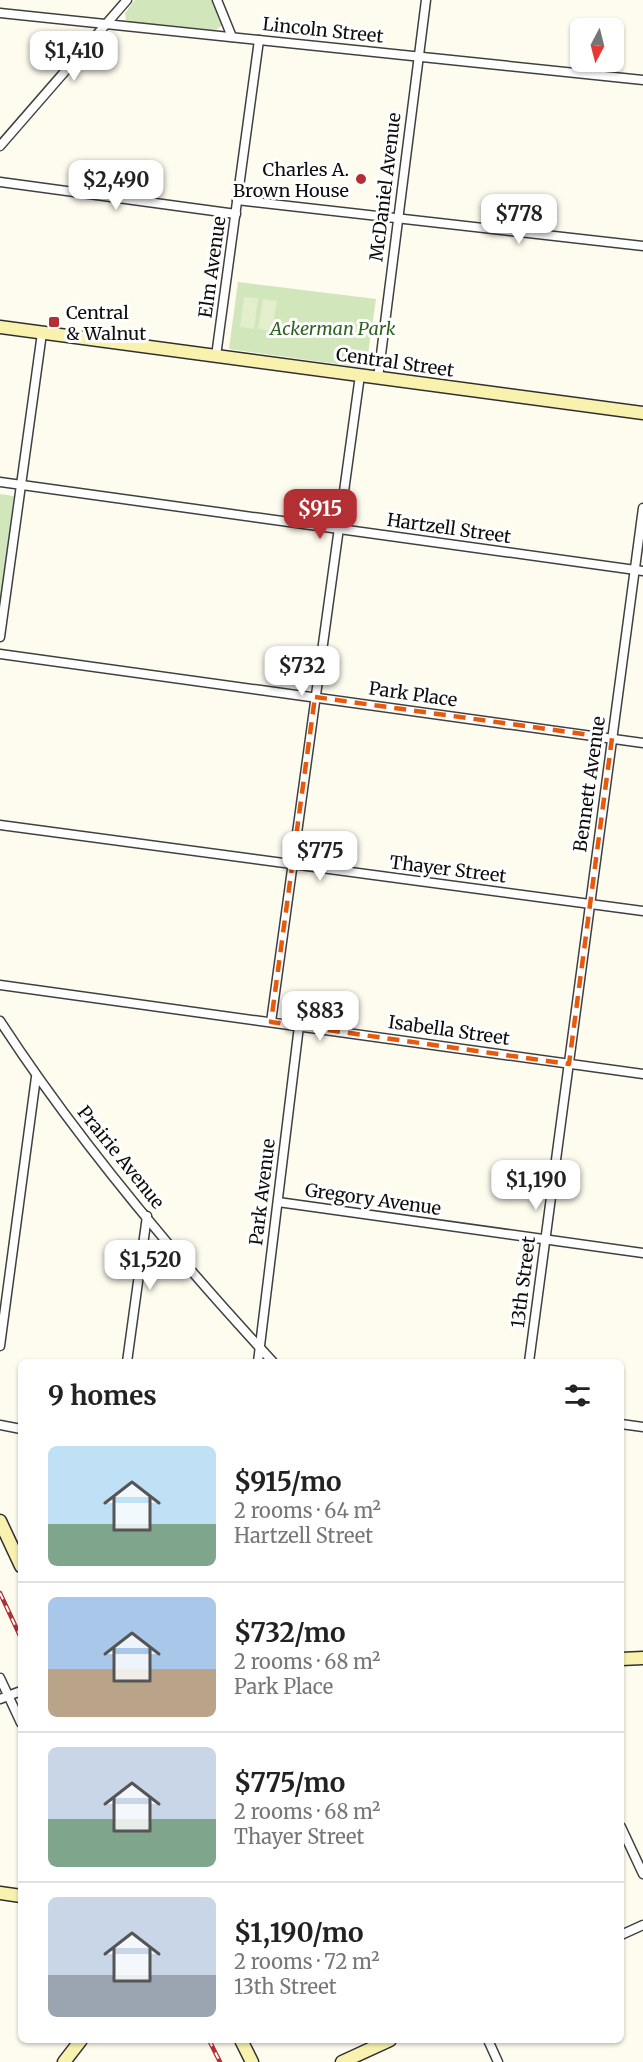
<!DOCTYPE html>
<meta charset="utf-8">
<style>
body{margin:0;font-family:Merriweather,serif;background:#f6f6f6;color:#222;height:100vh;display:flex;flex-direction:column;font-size:22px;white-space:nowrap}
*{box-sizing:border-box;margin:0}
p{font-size:20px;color:#767676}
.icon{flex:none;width:33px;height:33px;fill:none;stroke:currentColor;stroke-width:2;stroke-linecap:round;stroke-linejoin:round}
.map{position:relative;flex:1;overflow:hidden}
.side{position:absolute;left:18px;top:1359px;width:606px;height:684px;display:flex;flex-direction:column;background:#fff;border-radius:9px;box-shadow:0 2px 4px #0004}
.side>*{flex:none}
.needle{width:39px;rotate:187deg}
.controls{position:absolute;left:570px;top:18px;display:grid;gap:12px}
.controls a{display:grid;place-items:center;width:54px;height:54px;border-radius:9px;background:#fff;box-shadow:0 2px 4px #0004;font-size:30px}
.price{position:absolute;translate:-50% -51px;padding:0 14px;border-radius:12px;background:#fff;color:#222;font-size:20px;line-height:39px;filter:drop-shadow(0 2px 3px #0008)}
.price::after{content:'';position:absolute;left:50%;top:36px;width:18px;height:14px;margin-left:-9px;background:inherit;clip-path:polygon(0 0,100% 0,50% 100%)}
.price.selected{background:#b32f34;color:#fff}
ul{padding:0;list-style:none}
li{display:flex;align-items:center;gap:18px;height:150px;padding:0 30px}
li+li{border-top:2px solid #e0e0e0}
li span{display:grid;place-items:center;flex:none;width:168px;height:120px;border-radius:9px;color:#555}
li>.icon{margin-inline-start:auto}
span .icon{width:72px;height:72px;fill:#fffc;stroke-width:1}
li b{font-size:26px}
h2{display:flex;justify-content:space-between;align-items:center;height:72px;padding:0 30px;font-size:26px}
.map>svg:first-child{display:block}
</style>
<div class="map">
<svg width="643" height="2062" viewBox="0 0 643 2062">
<rect width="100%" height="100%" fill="#fefbef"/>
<g fill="#d1e6bb">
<polygon points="135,0 213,0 222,25 216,30 132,22 126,20 125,13"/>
<polygon points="238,282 376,299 366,368 229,349"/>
<polygon points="0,494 14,496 0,601"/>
</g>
<g fill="#e2eecc">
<polygon points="244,297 258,298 254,329 240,327"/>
<polygon points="263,299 277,301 272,331 258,329"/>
</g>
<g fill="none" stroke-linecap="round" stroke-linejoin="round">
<defs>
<g id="street">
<polyline points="217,0 232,37"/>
<polyline points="0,13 643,80"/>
<polyline points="0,146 127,0"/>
<polyline points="0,182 236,214"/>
<polyline points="237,200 643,246"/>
<polyline points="216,356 259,40"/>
<polyline points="378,378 426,0"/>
<polyline points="0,482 643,571"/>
<polyline points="0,637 42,333"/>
<polyline points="0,654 643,743"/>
<polyline points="0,825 643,911"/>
<polyline points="0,985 643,1074"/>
<path d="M0,1021c78,120 176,236 273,341"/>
<polyline points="271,1022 360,375"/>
<polyline points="278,1202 643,1253"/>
<polyline points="0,1346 36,1077"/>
<polyline points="127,1362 147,1216"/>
<polyline points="258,1362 299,1026"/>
<polyline points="529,1362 643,508"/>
<polyline points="621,1424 643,1427"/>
<polyline points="0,1425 21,1429"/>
<polyline points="0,1678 21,1723"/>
<polyline points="0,1699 21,1691"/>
<polyline points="621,1827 643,1874"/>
<polyline points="621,1935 643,1925"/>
<polyline points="488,2040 498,2062"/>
</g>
<g id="secondary">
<polyline points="0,327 643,413"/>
<polyline points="0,1521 21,1566"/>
<polyline points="621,1659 643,1658"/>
<polyline points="0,1893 21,1896"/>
<polyline points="241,2040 252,2062"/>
<polyline points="64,2062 81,2040"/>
<polyline points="342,2062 390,2040"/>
</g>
</defs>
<use href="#street" stroke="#404040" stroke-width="11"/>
<use href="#secondary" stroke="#2f2f2f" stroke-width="15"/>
<use href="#street" stroke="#fff" stroke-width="8"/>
<use href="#secondary" stroke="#f9f2af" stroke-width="12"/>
<defs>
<g id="rail">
<polyline points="0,1593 21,1638"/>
<polyline points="209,2040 220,2062"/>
</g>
</defs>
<use href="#rail" stroke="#b32f34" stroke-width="4.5"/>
<use href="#rail" stroke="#fff" stroke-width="2" stroke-dasharray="7" stroke-linecap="butt"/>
</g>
<path fill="none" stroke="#e8590c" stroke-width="4.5" stroke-dasharray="12 8" stroke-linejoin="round" d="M315,697l297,41 -43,326 -298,-42z"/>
<g fill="#b32f34" stroke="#fff" stroke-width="2">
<circle cx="361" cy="179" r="6"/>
<rect x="48" y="316" width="12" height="12" rx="3"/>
</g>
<g text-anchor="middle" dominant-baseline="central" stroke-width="6" stroke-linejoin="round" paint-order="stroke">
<g font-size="18" fill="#0d0d0d" stroke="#fff">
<text transform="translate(323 30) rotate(6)">Lincoln Street</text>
<text transform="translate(385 187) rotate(-83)">McDaniel Avenue</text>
<text transform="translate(212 267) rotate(-82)">Elm Avenue</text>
<text transform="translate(395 362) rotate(8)">Central Street</text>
<text transform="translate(449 528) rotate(8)">Hartzell Street</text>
<text transform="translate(413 694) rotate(8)">Park Place</text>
<text transform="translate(589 784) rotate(-82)">Bennett Avenue</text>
<text transform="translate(448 869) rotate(7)">Thayer Street</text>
<text transform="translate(449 1030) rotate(8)">Isabella Street</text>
<text transform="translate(121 1157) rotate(51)">Prairie Avenue</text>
<text transform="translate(262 1192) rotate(-83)">Park Avenue</text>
<text transform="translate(373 1199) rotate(8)">Gregory Avenue</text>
<text transform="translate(523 1282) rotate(-83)">13th Street</text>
</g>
<g font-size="18" fill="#0d0d0d" stroke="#fff" text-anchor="end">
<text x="349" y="169">Charles A.<tspan x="349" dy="21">Brown House</tspan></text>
<text x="66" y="312" text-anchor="start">Central<tspan x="66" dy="21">&amp; Walnut</tspan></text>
</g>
<g font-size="18" font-style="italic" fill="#2e6122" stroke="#fff">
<text x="333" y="328">Ackerman Park</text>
</g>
</g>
</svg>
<div class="controls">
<a><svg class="needle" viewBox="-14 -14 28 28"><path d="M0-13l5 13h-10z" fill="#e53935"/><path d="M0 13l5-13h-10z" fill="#767676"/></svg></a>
</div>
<b class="price" style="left:74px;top:82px">$1,410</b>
<b class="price" style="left:116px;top:211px">$2,490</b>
<b class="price" style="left:519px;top:245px">$778</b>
<b class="price selected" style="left:320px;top:540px">$915</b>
<b class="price" style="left:302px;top:697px">$732</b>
<b class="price" style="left:320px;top:882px">$775</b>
<b class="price" style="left:320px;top:1042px">$883</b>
<b class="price" style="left:536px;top:1211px">$1,190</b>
<b class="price" style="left:150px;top:1291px">$1,520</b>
<section class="side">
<h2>9 homes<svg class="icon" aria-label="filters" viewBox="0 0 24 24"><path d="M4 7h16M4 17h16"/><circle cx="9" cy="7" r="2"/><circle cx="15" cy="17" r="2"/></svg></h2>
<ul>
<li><span style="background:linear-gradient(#bfe0f5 65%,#7fa58c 0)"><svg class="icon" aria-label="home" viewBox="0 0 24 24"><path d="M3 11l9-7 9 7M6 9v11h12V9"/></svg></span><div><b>$915/mo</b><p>2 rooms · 64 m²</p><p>Hartzell Street</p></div></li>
<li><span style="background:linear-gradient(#a9c7e8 60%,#b9a48a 0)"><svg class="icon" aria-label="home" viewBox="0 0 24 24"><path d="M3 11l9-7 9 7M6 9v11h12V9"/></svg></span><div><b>$732/mo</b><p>2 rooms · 68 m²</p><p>Park Place</p></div></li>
<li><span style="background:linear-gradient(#c9d6e8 60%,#7fa58c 0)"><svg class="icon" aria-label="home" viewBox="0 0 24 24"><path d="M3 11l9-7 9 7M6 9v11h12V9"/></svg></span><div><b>$775/mo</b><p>2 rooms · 68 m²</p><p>Thayer Street</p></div></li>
<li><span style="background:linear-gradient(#c9d6e8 65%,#9aa5b1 0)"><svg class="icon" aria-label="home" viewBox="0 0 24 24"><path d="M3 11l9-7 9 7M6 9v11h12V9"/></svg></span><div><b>$1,190/mo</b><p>2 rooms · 72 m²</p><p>13th Street</p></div></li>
</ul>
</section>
</div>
